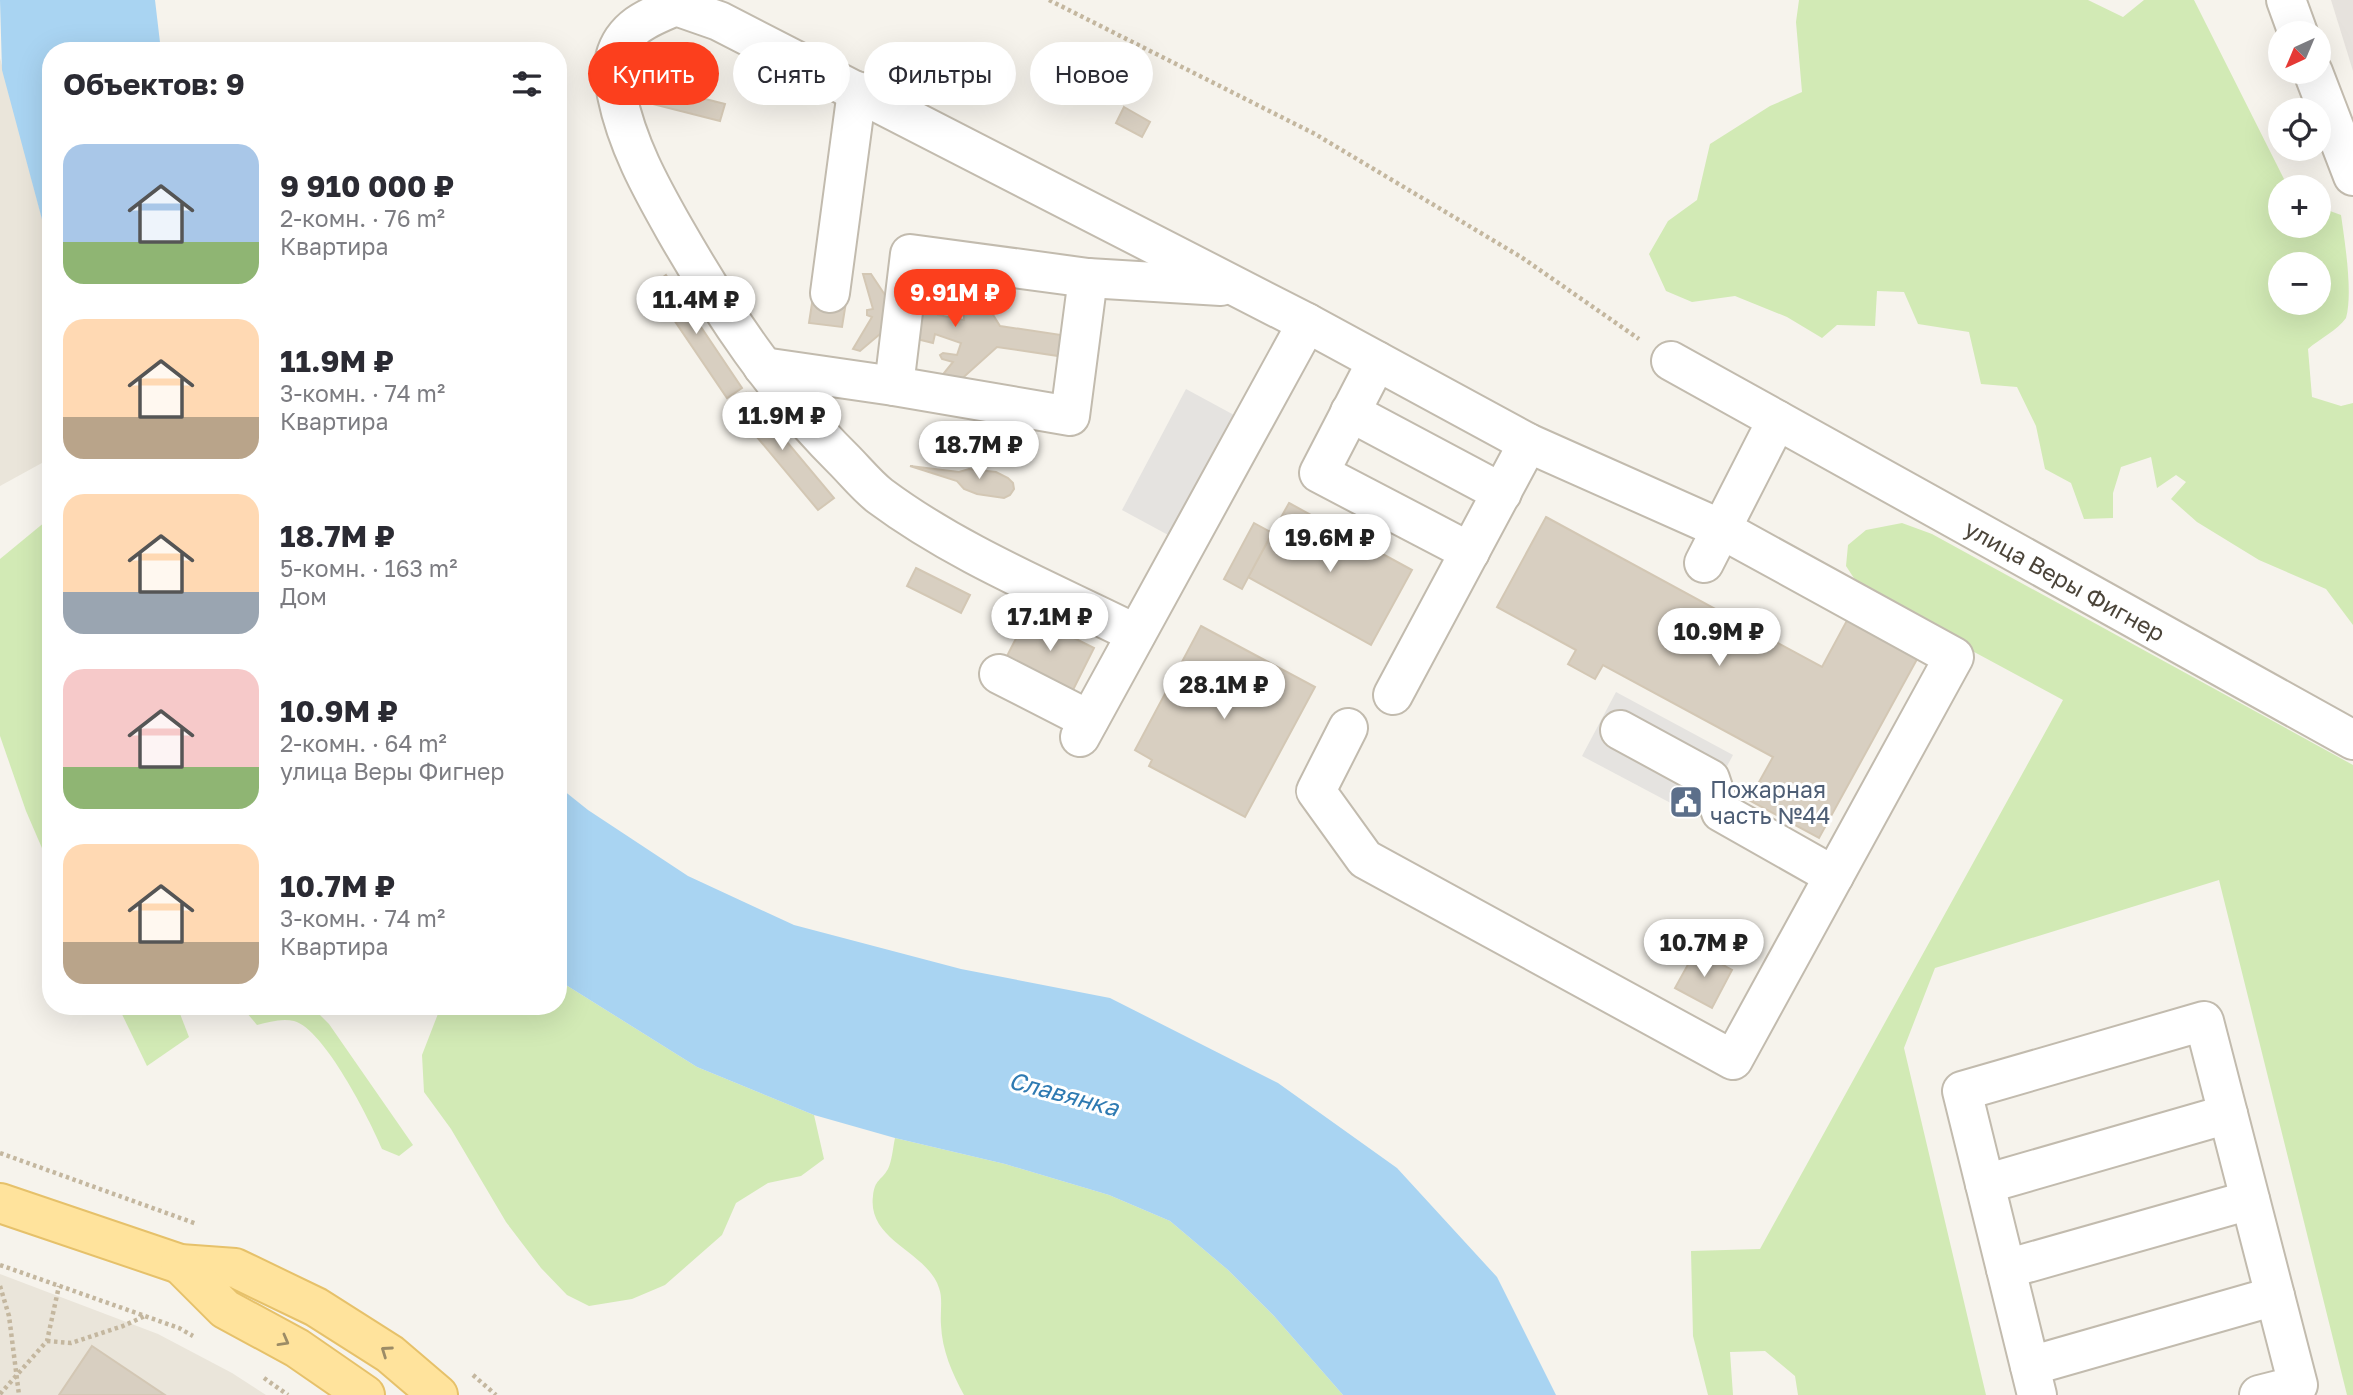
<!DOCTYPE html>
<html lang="ru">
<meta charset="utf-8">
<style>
body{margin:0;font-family:"Golos Text",sans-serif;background:#f2f2f3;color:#2b2b33;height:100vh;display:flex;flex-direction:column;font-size:26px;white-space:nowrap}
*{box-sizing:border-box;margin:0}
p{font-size:23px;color:#7c7c81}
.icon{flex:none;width:38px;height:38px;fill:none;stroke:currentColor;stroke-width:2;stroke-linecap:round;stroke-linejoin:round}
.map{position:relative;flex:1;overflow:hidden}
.panel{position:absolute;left:42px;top:42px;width:525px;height:973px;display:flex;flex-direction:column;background:#fff;border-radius:28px;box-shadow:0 7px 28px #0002}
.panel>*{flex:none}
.hud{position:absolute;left:588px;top:42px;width:665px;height:63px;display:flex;gap:14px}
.needle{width:46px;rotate:224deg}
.tools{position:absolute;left:2268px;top:21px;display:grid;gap:14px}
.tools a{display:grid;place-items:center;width:63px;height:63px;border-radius:50%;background:#fff;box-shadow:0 7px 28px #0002;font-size:35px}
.price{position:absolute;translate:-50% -60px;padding:0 16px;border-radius:24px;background:#fff;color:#222;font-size:23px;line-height:46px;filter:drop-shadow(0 2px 4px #0008)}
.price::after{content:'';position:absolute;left:50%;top:42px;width:21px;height:16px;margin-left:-10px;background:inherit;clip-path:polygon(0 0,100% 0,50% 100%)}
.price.current{background:#fc3f1d;color:#fff}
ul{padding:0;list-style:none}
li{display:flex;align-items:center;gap:21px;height:175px;padding:0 21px}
li span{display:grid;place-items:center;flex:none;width:196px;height:140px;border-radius:21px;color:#555}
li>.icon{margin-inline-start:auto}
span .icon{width:84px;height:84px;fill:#fffc;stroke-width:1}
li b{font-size:30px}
h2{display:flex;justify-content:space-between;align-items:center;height:84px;padding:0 21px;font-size:30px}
.tag{padding:0 24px;border-radius:32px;background:#fff;box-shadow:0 7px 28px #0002;font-size:24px;line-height:63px}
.tag.current{background:#fc3f1d;color:#fff}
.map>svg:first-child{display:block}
</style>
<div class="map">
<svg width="2353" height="1395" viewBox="0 0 2353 1395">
<rect width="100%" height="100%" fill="#f6f3ec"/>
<g fill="#eae5da">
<polygon points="0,58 51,253 51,458 0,486"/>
<polygon points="0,1274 158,1334 232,1373 266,1395 0,1395"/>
</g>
<polygon fill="#e6e2dd" points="2331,0 2353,0 2353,71"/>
<g fill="#d2eab5" fill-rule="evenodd">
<path d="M1799,0h289l35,17 21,-17h50l94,187h-8v39h39v-19l22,8c4,28 12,78 5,103 -8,12 -27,21 -38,31l4,48 29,9 12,-3v222l-27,-36 -67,-29 -62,-38 -26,-23 15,-17 -10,-7 -19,13 -6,-31 -30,10 -8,26v25l-29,1 -13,-36 -26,-14 -9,-43 -19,-39 -36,-3 -12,-52 -51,-8 -14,-32 -27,-1 -2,35 -38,-1 -15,13 -35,-21 -52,-21 -43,6 -26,-11 -17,-37 19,-33 29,-21 13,-56 60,-38 32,-14 -6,-70zM2319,264v39h-39v-39z"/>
<polygon points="51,517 51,869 26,811 0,736 0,559"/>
<polygon points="1902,523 1932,534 2353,765 2353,1395 2347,1395 2219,880 1935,968 1904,1048 1986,1395 1798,1395 1795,1376 1765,1351 1730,1352 1733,1395 1708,1395 1693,1336 1691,1251 1760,1249 2063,700 1863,592 1846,566 1848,545 1866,530"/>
<polygon points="558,980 697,1067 814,1115 824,1159 801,1176 768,1183 736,1203 722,1235 665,1285 632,1299 589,1306 567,1295 541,1268 506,1222 451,1129 424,1092 422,1055 441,1006 558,1006"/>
<polygon points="118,1006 177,1006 189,1037 147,1066"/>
<path d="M241,1006h70l18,18 84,121 -14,11 -17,-7c-12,-29 -58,-120 -88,-128 -12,-3 -25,1 -37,4z"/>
<path d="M895,1138l110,26 104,31 61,26 58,49 46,46 69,79h-379c-12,-22 -22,-45 -23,-70 -1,-12 2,-27 -2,-37 -11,-36 -72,-47 -66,-92 2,-17 8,-15 15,-27 4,-8 5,-22 7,-31z"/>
</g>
<g fill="#e5e3e0">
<polygon points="1186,389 1234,415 1170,536 1122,510"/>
<polygon points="1616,692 1733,755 1699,818 1582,756"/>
</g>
<g fill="#a9d4f2">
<polygon points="0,0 155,0 161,51 51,51 51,253 2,70"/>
<polygon points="558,786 588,810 688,876 794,925 961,969 1110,998 1278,1083 1397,1168 1497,1277 1556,1395 1343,1395 1274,1316 1228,1270 1170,1221 1109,1195 1005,1164 895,1138 814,1115 697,1067 558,980"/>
</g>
<g fill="#d8cfc1" stroke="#d3c7b4" stroke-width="2">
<polygon points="658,87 725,104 720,121 653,104"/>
<polygon points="1124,107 1150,122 1142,137 1116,123"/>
<polygon points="939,245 950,245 1000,326 1068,336 1065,357 997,347 926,411 915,409 953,362 942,359 940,355 943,353 957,355 961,343 935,334 933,343 909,337 893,323 860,351 853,349 872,317 867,315 867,310 873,309 863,274 871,274 895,310 913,304 938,305 938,315 964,320 964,307 950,305 947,302 951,300 962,300"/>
<polygon points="666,275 742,388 727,398 651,286"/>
<polygon points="813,297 846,302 842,327 809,323"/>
<polygon points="746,393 834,498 818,510 731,406"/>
<polygon points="910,466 959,472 969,469 996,472 1008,478 1013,483 1014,489 1010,495 1004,498 977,494 964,489 957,481"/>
<polygon points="1289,503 1412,570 1371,645 1248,577"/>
<polygon points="1546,517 1822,667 1851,613 1921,652 1819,838 1749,800 1773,757 1603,665 1595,679 1568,664 1576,650 1497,607"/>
<polygon points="1254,523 1272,533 1242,589 1224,579"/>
<polygon points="916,568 970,595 961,613 907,586"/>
<polygon points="1028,615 1094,648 1072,692 1006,658"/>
<polygon points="1201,626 1315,687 1245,817 1149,766 1152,760 1135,750"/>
<polygon points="1696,950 1732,970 1712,1008 1675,988"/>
<polygon points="92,1346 165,1395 59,1395"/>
</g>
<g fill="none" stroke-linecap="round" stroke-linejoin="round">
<defs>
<g id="minor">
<polyline points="2286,0 2298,33"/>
<polyline points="2313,72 2353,176"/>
<polyline points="830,293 857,91"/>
<polyline points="1377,361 1319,473 1470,552"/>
<polyline points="1671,361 2353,740"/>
<polyline points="763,367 894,386 910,254 1088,278 1221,286"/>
<polyline points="894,386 1070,416 1088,278"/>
<polyline points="1350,412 1502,493"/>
<polyline points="1704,563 1777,420"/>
<path d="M1136,634c-86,-43 -178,-80 -256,-138 -13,-10 -25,-25 -37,-37 -68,-67 -121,-147 -168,-229 -25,-44 -48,-86 -58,-135 -2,-11 -5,-26 -2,-37 8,-31 34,-41 61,-52l43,15 588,302 221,120 193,86 233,128 -221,403 -368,-201 -49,-68 32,-63"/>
<polyline points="999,674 1089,720"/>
<polyline points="1393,695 1528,443"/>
<polyline points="1620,730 1710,779 1721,812 1834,876"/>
<polyline points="1080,737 1307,323"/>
<polyline points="1985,1184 2228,1114"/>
<polyline points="2006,1269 2250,1200"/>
<polyline points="2030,1366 2275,1296"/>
<polyline points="2037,1395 1962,1091 2204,1021 2298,1385 2259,1395"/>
</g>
<g id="major">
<polyline points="0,1203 180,1264 235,1268 316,1307 390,1354 438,1395"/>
<polyline points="180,1264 225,1309 297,1348 365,1395"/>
</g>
</defs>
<use href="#minor" stroke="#c2bbae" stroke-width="42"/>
<use href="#major" stroke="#e6c16a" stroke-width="42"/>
<g stroke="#c4b79f" stroke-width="4.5" stroke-dasharray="3.5 3.5" stroke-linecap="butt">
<polyline points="1049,0 1315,134 1521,257 1639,339"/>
<polyline points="0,1153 197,1224"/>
<polyline points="0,1265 179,1328 193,1336"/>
<polyline points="0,1286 9,1316 19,1395"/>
<polyline points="47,1341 71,1343 123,1326 145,1316"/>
<polyline points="473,1375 496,1395"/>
<polyline points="264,1378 288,1395"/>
<polyline points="0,1394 47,1341 59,1286"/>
</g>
<use href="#minor" stroke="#fff" stroke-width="38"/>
<use href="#major" stroke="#ffe39c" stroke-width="38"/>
</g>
<defs><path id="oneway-chevron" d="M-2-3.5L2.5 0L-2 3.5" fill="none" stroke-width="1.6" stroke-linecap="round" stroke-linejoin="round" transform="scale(1.75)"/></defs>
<g stroke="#9c8c66">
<use href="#oneway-chevron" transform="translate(284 1341) rotate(29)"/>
<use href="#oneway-chevron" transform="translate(386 1351) rotate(-145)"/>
</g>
<defs>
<symbol id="civic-square" viewBox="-11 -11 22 22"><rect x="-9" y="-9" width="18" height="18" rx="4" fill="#5c6f8a" stroke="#fff"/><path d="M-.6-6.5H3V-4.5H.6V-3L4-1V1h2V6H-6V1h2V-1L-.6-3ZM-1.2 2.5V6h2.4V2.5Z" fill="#fff"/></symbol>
</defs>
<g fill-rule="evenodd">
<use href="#civic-square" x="1667" y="783" width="38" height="38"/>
</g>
<g text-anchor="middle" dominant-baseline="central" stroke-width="6" stroke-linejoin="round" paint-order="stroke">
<g font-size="23" fill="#4b4439" stroke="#fff">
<text transform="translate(2065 580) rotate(29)">улица Веры Фигнер</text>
</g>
<g font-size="23" fill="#4e5e75" stroke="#fff" text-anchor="start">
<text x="1710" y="789">Пожарная<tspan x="1710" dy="26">часть №44</tspan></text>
</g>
<g font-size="24" font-style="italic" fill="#2e7ab2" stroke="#fff">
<text transform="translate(1064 1093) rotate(15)">Славянка</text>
</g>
</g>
</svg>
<div class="tools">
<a><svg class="needle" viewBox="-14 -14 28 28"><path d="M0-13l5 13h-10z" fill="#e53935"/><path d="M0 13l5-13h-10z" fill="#7c7c81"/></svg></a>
<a><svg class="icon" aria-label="locate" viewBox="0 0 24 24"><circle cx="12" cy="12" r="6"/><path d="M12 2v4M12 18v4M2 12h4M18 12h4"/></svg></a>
<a>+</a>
<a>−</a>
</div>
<b class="price current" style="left:955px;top:329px">9.91M ₽</b>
<b class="price" style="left:696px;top:336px">11.4M ₽</b>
<b class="price" style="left:782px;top:452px">11.9M ₽</b>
<b class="price" style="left:979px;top:481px">18.7M ₽</b>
<b class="price" style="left:1330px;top:574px">19.6M ₽</b>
<b class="price" style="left:1050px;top:653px">17.1M ₽</b>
<b class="price" style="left:1719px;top:668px">10.9M ₽</b>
<b class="price" style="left:1224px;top:721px">28.1M ₽</b>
<b class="price" style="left:1704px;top:979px">10.7M ₽</b>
<div class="hud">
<a class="tag current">Купить</a>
<a class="tag">Снять</a>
<a class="tag">Фильтры</a>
<a class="tag">Новое</a>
</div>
<section class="panel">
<h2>Объектов: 9<svg class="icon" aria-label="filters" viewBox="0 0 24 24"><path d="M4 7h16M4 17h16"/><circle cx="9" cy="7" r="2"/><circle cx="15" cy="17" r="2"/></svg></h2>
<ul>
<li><span style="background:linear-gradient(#a9c7e8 70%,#8fb573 0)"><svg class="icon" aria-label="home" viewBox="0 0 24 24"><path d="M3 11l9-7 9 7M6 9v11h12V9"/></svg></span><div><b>9 910 000 ₽</b><p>2-комн. · 76 m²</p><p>Квартира</p></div></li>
<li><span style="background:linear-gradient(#ffd9b3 70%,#b9a48a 0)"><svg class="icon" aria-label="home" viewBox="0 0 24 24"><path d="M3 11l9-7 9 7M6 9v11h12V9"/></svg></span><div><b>11.9M ₽</b><p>3-комн. · 74 m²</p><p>Квартира</p></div></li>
<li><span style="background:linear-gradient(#ffd9b3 70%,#9aa5b1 0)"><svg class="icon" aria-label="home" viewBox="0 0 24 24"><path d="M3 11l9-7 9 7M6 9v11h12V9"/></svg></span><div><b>18.7M ₽</b><p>5-комн. · 163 m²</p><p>Дом</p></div></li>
<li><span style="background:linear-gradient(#f6c9c9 70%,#8fb573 0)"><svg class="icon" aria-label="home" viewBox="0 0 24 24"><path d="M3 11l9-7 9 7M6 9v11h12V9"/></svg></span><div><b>10.9M ₽</b><p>2-комн. · 64 m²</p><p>улица Веры Фигнер</p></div></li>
<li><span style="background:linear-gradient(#ffd9b3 70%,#b9a48a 0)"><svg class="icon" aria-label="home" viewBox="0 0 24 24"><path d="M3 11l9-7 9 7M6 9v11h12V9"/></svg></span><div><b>10.7M ₽</b><p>3-комн. · 74 m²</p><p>Квартира</p></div></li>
</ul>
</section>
</div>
